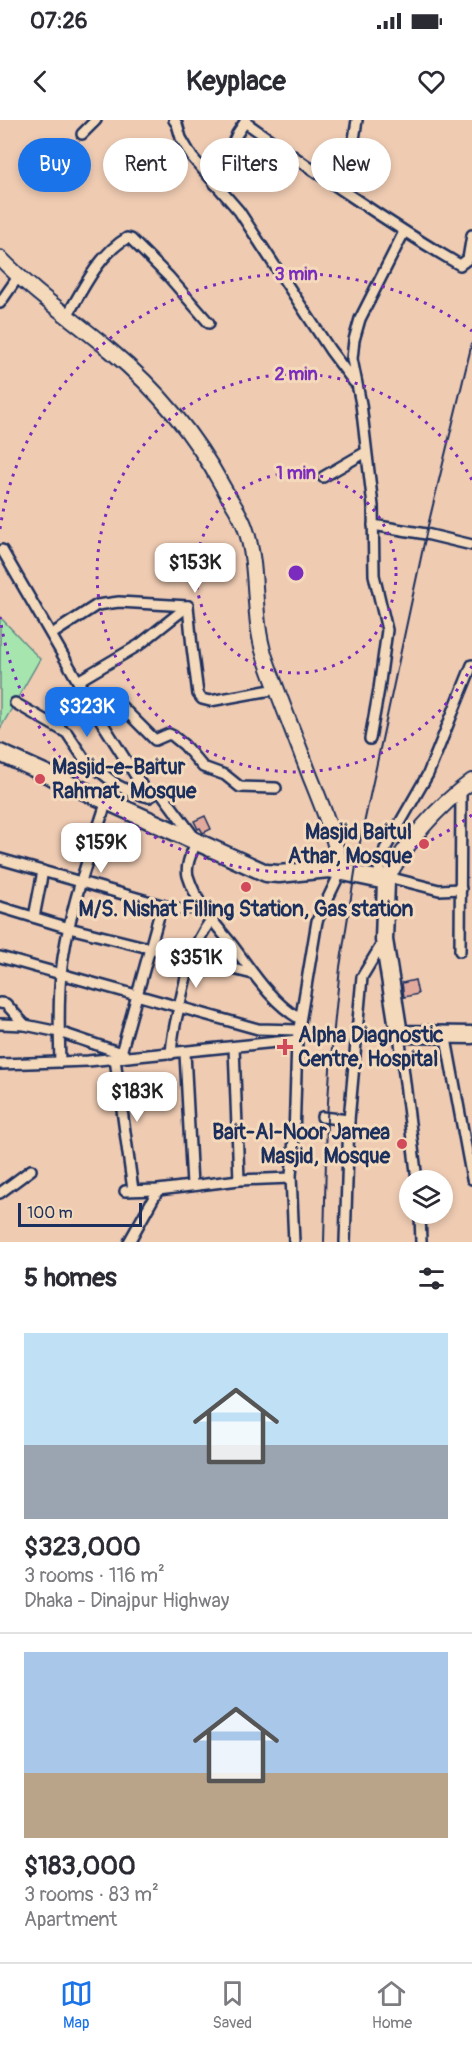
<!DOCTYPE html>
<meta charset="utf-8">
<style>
body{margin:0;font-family:Pangolin,sans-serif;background:#f2f2f3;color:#2b2b33;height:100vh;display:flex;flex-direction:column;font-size:22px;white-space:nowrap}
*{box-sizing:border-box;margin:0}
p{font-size:20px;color:#7c7c81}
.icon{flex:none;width:33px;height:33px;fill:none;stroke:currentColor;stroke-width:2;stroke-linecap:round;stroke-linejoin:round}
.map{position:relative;height:1122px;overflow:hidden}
.side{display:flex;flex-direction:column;background:#fff;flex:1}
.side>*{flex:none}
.hud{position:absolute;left:18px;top:18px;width:436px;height:54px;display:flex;gap:12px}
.buttons{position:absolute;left:399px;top:1050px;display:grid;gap:12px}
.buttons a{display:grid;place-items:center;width:54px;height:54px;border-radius:50%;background:#fff;box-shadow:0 3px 9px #0003;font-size:30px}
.scale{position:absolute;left:18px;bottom:15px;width:124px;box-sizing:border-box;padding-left:6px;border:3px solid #1b2f5e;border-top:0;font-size:16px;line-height:21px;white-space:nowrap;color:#1b2f5e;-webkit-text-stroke:4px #f4d9bb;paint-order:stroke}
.price{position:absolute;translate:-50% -51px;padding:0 14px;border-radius:12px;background:#fff;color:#222;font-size:20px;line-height:39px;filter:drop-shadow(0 2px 3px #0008)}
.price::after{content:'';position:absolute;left:50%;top:36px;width:18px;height:14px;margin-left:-9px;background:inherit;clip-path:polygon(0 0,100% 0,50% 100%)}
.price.selected{background:#1a73e8;color:#fff}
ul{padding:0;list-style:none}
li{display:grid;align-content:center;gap:12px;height:318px;padding:0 24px}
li+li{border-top:2px solid #e1e1e2}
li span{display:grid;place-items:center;height:186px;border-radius:0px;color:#555}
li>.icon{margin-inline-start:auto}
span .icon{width:108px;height:108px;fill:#fffc;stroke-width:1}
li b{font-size:26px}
h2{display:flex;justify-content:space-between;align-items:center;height:72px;padding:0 24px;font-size:26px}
.tag{padding:0 21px;border-radius:27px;background:#fff;box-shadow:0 3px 9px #0003;font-size:21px;line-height:54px}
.tag.selected{background:#1a73e8;color:#fff}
.status{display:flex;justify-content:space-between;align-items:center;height:42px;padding:0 30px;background:#fff;direction:ltr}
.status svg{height:16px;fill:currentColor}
header{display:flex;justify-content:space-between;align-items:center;height:78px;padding:0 24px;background:#fff;font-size:27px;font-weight:800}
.menu{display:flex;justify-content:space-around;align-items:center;height:84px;border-top:2px solid #e1e1e2;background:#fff;font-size:16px;color:#7c7c81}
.menu a{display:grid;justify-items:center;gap:3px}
.menu .selected{color:#1a73e8}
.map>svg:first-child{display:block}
</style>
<div class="status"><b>07:26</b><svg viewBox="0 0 49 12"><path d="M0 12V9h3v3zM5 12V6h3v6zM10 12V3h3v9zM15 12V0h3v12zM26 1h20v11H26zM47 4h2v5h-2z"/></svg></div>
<header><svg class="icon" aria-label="back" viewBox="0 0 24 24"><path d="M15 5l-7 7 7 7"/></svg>Keyplace<svg class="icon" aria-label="heart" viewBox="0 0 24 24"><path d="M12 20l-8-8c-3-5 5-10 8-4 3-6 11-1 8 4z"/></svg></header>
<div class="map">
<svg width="472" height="1122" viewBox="0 0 472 1122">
<rect width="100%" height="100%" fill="#efcbb2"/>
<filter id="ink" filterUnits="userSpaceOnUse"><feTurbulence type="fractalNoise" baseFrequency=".0167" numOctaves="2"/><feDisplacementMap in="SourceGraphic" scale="12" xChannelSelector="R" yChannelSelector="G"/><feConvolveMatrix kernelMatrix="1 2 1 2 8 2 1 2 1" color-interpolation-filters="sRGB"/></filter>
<g filter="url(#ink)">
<polygon fill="#a6e6ae" stroke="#608a86" stroke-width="1.5" points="0,497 40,539 0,609"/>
<g fill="#e2a99d" stroke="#1b2f5e" stroke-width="1.5">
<polygon points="205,696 211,709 203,713 200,708 198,709 194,701"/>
<polygon points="415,860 418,874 404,877 402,863"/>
</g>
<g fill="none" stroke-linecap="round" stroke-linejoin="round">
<defs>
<g id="street">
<polyline points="174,0 177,4 181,18 192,37 239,91 330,230 354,262"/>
<path d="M246,0l-1,2c70,50 141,100 215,143l8,-6 4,-24"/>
<polyline points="82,14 96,0"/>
<polyline points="215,64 237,14 245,2"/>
<polyline points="338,66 351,39 357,0"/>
<polyline points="0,183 18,157"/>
<path d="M67,196c16,-27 32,-62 60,-78l4,1 38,38 40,46"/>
<polyline points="323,357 366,332"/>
<polyline points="373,405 426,414 472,425"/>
<path d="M2,430l96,166 51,81 11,-6 37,50c-5,11 -12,24 -9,35 8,26 25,46 42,66 21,27 39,59 70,77"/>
<polyline points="52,514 97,485 119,482 188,486 192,527 198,574 202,579 210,581 277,569"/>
<polyline points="78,561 139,525 188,486"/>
<polyline points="15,583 67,613 85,640 117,665 133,673 149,677"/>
<polyline points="98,596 119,584 155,620 169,614 173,616 184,625 203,647 225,655 240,667 276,668"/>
<polyline points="370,619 379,569 387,510 374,455 373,386 361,284 352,239 354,220 360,199 404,112"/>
<polyline points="0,739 179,790 202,786"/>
<polyline points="388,757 439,770 461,769"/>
<polyline points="377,759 385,729 428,654 472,545"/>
<polyline points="0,787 69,808 253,854"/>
<polyline points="34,797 43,751"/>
<polyline points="460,831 461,669"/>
<polyline points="0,837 258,909 298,910"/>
<polyline points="0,883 6,884 25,905"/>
<polyline points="0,904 25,905 59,912 124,934"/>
<polyline points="445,913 472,1059"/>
<polyline points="399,914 417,1060"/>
<polyline points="234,927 239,1060"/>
<polyline points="121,933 162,785"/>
<polyline points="185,933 192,1065"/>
<path d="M171,934c1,-16 4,-31 8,-46 7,-32 12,-61 32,-88"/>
<polyline points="115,939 133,1070"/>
<path d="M60,942c-1,-29 -2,-59 1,-88 6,-59 28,-117 46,-174"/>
<polyline points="0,944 88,941 297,920"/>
<polyline points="322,997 349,1000"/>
<polyline points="125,1071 158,1070 239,1060 291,1058"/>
<polyline points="0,1073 31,1050"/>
<polyline points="420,1094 421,1122"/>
<polyline points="129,1122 158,1070"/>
<polyline points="294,1122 291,1056 294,1018 297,920 317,801 341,751"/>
<polyline points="345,1122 349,1000 362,857 383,822"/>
</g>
<g id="secondary">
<path d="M0,138c34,35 74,62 111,93 46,38 84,84 112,136 7,13 17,26 22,40 15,42 6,88 20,130 14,40 30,79 45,119 12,30 26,63 31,95"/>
<path d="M386,761c19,-38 52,-75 86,-100"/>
</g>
<polyline id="highway" points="0,633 266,753 279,754 329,749 386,761 384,820 399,914 472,915"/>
</defs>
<use href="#street" stroke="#1b2f5e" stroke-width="14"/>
<use href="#secondary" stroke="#1b2f5e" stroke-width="18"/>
<use href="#highway" stroke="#1b2f5e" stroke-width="21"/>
<use href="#street" stroke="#f4d9bb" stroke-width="9"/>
<use href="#secondary" stroke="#f4d9bb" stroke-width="14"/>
<use href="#highway" stroke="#f4d9bb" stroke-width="16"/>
<polyline stroke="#1b2f5e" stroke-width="2" points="324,1122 327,998 330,949 340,847 359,727 426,414 472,223"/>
</g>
</g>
<g fill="none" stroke="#7b2cbf" stroke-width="3" stroke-dasharray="3 6">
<circle cx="296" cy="453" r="100"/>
<path d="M472 546A199 199 0 1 1 472 360"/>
<path d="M472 695A299 299 0 0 1 0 497M0 409A299 299 0 0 1 472 211"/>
</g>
<g fill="#d1495b" stroke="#f4d9bb" stroke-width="2">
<circle cx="40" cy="659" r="6"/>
<circle cx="424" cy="724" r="6"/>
<circle cx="246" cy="767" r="6"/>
<path d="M282 918h6v6h6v6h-6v6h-6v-6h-6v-6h6z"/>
<circle cx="402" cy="1024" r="6"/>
</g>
<g text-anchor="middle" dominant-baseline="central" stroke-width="6" stroke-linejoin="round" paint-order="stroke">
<g font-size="21" font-weight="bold" fill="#1b2f5e" stroke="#f4d9bb" text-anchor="start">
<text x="52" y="647">Masjid-e-Baitur<tspan x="52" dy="24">Rahmat, Mosque</tspan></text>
<text x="412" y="712" text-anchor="end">Masjid Baitul<tspan x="412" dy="24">Athar, Mosque</tspan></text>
<text x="246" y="789" text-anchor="middle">M/S. Nishat Filling Station, Gas station</text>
<text x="298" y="915">Alpha Diagnostic<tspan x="298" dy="24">Centre, Hospital</tspan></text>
<text x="390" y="1012" text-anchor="end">Bait-Al-Noor Jamea<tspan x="390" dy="24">Masjid, Mosque</tspan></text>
</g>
</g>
<circle cx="296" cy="453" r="9" fill="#7b2cbf" stroke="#f4d9bb" stroke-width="3"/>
<g font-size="18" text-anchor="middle" font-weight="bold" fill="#7b2cbf" stroke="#f4d9bb" stroke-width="6" stroke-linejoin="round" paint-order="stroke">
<text x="296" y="160">3 min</text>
<text x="296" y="260">2 min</text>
<text x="296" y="359">1 min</text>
</g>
</svg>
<div class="buttons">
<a><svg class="icon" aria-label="layers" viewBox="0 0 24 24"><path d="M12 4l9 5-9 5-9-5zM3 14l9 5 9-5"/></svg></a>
</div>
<div class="scale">100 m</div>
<b class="price" style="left:195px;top:474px">$153K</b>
<b class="price selected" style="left:87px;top:618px">$323K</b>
<b class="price" style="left:101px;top:754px">$159K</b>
<b class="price" style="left:196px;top:869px">$351K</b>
<b class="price" style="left:137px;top:1003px">$183K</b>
<div class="hud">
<a class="tag selected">Buy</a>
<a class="tag">Rent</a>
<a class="tag">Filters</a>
<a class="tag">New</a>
</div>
</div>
<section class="side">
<h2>5 homes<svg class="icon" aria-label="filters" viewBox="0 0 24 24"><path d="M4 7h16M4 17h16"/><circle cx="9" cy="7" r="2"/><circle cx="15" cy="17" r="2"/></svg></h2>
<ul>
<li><span style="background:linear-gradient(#bfe0f5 60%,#9aa5b1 0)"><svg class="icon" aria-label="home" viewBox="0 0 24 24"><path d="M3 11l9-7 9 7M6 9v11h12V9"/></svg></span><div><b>$323,000</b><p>3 rooms · 116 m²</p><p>Dhaka - Dinajpur Highway</p></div></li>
<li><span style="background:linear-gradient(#a9c7e8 65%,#b9a48a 0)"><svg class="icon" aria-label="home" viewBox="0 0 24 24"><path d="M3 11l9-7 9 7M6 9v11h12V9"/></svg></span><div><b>$183,000</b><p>3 rooms · 83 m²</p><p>Apartment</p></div></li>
</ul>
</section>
<nav class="menu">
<a class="selected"><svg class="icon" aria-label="map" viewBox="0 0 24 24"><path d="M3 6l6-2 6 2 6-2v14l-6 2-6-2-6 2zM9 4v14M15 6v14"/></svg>Map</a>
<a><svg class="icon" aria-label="saved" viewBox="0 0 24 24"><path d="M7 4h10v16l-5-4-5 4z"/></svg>Saved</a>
<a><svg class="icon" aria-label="home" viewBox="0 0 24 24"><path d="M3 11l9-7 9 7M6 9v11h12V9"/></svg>Home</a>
</nav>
